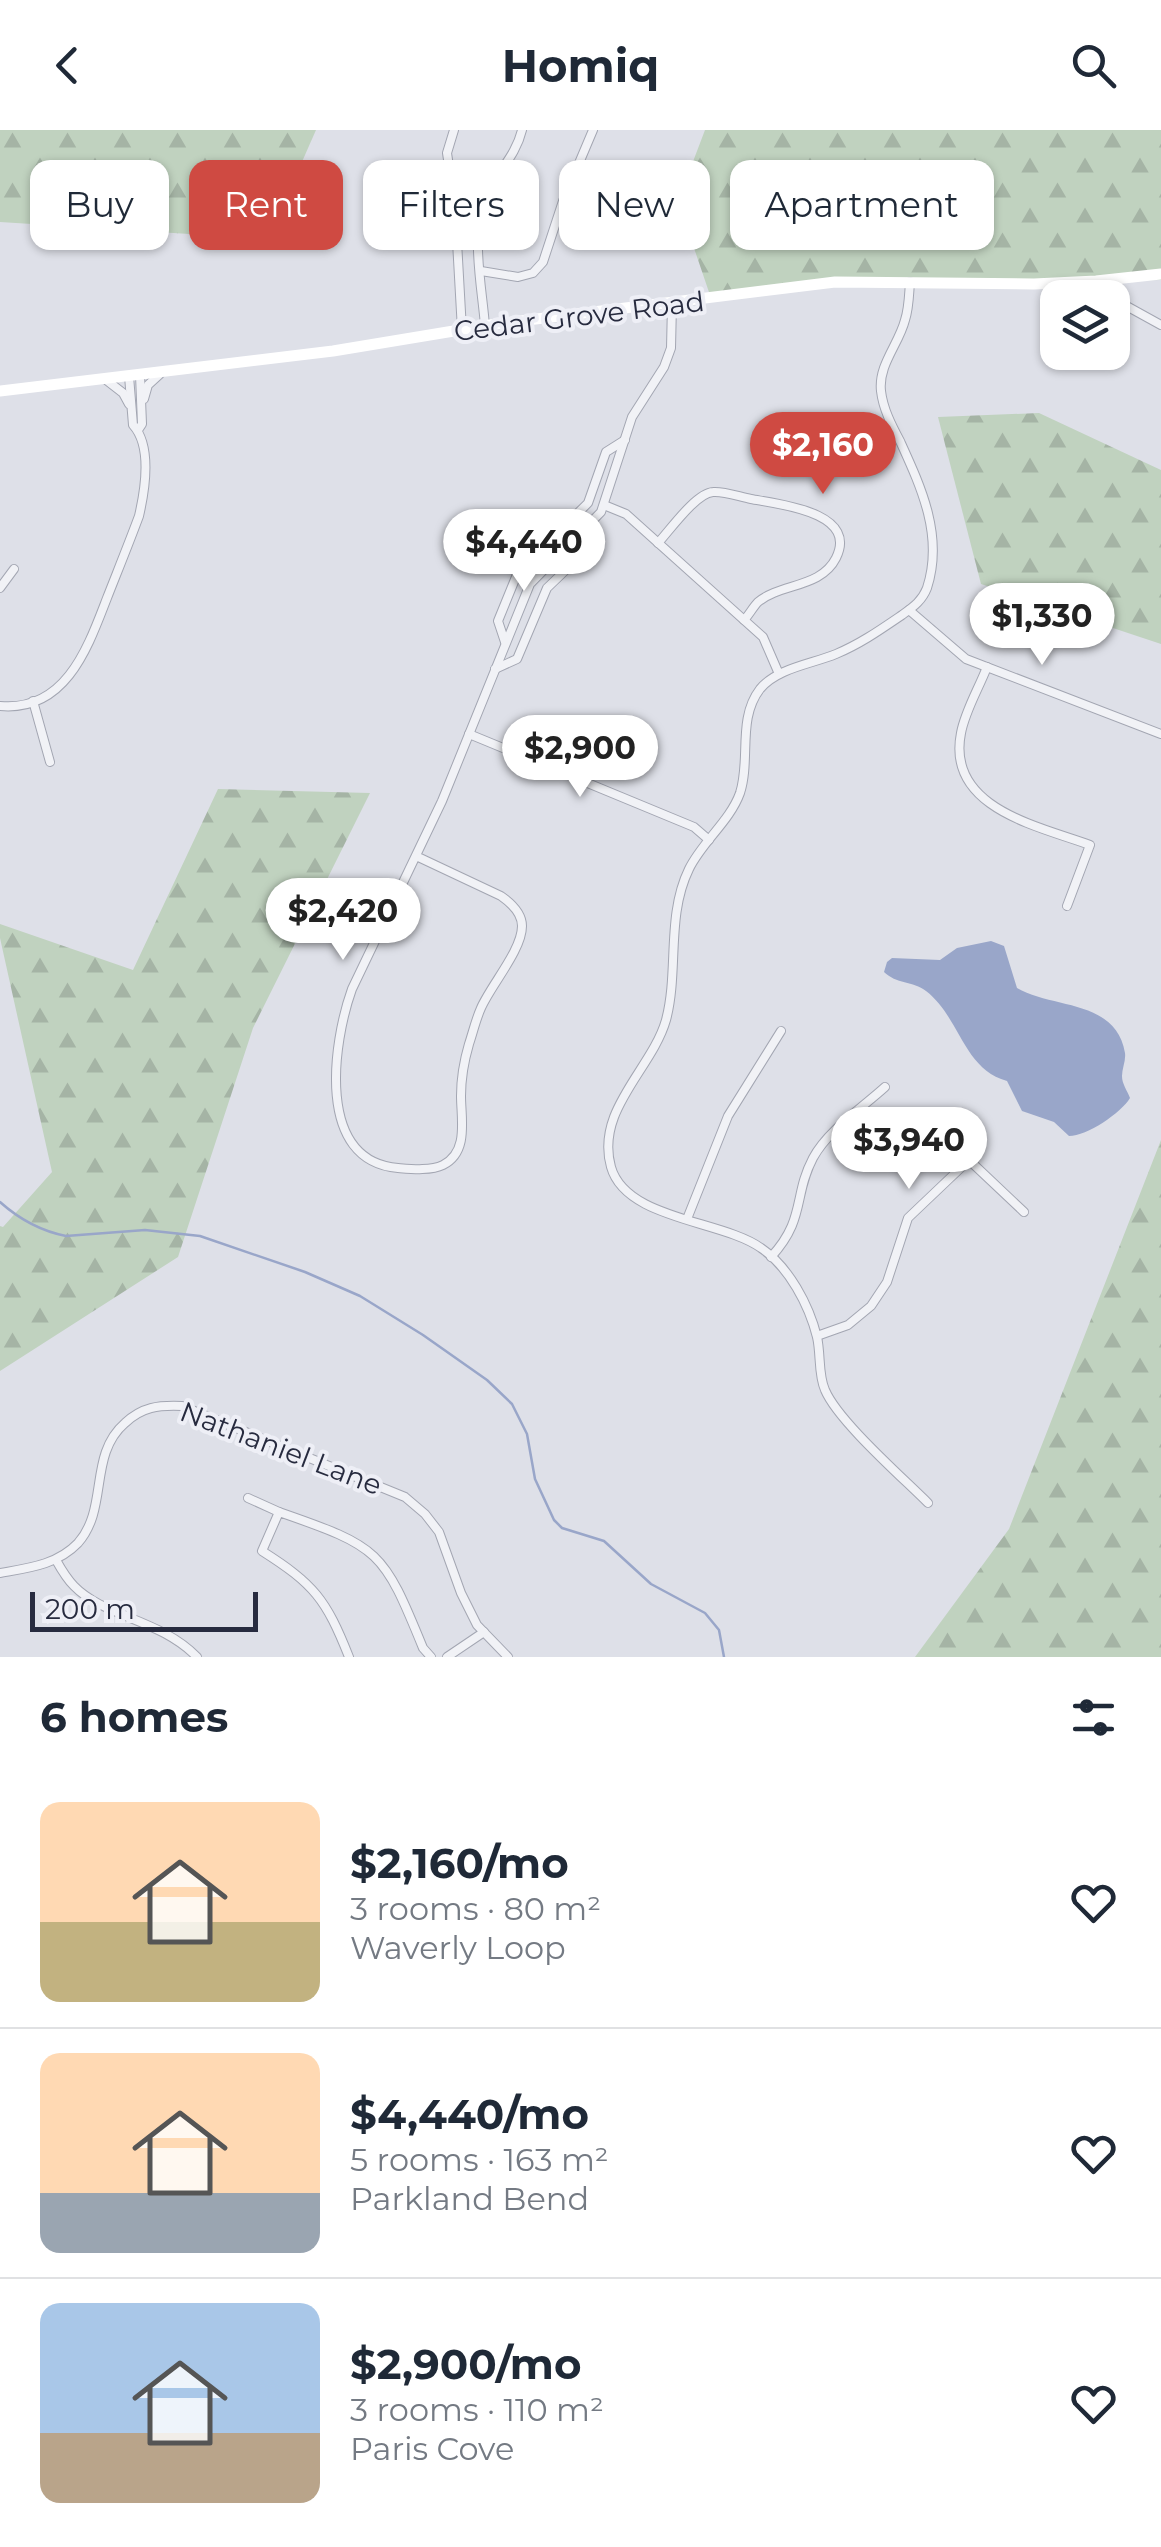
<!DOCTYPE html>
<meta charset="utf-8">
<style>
body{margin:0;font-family:Montserrat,sans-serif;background:#f6f6f7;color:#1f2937;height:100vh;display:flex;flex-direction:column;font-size:38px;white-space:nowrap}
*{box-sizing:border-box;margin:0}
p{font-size:32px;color:#747a83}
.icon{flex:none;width:55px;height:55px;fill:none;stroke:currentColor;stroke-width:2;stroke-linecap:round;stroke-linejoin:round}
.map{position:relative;height:1527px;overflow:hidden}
.side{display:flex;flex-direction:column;background:#fff;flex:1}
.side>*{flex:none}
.banner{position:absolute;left:30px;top:30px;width:1102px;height:90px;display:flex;gap:20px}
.buttons{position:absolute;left:1040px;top:150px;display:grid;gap:20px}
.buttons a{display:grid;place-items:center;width:90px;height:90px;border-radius:20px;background:#fff;box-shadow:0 2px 8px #0004;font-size:50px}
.scale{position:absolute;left:30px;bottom:25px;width:228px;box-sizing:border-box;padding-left:10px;border:5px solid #272b3f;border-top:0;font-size:28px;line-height:35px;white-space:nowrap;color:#272b3f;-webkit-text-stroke:8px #eeeff6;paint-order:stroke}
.price{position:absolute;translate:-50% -85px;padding:0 22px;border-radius:35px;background:#fff;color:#222;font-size:32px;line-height:65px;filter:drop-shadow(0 2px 5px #0008)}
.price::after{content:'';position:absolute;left:50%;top:60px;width:30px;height:22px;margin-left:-15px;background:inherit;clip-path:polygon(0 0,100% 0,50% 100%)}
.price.selected{background:#cf4a42;color:#fff}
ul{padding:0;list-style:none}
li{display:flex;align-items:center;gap:30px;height:250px;padding:0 40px}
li+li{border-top:2px solid #e0e1e3}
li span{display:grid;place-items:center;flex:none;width:280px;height:200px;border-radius:20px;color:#555}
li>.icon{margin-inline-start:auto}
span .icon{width:120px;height:120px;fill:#fffc;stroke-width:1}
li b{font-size:42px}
h2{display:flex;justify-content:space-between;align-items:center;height:120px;padding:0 40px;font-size:42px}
.tag{padding:0 35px;border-radius:20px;background:#fff;box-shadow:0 2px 8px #0004;font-size:35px;line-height:90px}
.tag.selected{background:#cf4a42;color:#fff}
header{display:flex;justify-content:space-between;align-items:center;height:130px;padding:0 40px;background:#fff;font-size:45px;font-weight:700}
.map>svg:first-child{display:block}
</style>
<header><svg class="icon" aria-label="back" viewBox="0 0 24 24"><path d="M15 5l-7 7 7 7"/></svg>Homiq<svg class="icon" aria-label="search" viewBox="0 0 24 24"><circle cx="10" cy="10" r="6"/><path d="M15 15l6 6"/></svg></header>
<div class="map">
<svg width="1161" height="1527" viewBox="0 0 1161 1527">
<defs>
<pattern id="forest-firs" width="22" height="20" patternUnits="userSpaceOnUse" patternTransform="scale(2.5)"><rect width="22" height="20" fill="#c0d2bf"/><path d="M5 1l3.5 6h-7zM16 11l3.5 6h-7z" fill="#a5b4a5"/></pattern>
</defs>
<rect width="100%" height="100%" fill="#dee0e8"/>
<g fill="url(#forest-firs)">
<polygon points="0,0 316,0 268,109 0,92"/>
<polygon points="705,0 1161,0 1161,150 852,154 712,171 678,71"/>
<polygon points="1039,283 1161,340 1161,514 981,454 938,287"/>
<polygon points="218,659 370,663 253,898 178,1127 0,1241 0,1096 3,1097 52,1042 0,808 0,794 133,840"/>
<polygon points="1161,1010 1161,1527 915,1527 1009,1399"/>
</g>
<path fill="#99a6c9" d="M991,811l13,5 13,42c36,21 99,11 108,65 1,8 -3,15 -3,23 0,8 5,14 8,22 -9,15 -43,38 -61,38l-15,-14 -32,-11 -15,-30c-44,-12 -47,-64 -81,-90 -13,-10 -30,-7 -42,-19l3,-10 5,-4 48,2 17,-12z"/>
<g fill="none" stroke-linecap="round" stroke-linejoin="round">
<path stroke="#99a6c9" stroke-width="2.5" d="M0,1072c19,17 41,29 66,34l79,-6 55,6 105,36 55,24 63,39 64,45 25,24 15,30 8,45 19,41 8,8 42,13 47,43 54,29 14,17 5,27"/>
<defs>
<g id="street">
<polyline points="454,0 447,23 455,76 462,200"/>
<polyline points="481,141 518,147 533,143 543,132 563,71 593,0"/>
<path d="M910,152c-1,12 -1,26 -5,38 -6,24 -27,45 -24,71 2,18 11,35 19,50 21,46 44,95 27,147 -5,13 -14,19 -25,27 -22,15 -42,29 -66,39 -24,10 -59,14 -76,35 -23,30 -9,70 -20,104 -10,28 -38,49 -51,76 -23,47 -10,102 -23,151 -14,49 -71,90 -55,147 15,53 111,53 150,81 28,19 48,57 56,89 4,17 1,38 8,53 13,31 77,87 103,113"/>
<polyline points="1112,168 1161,195"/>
<path d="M485,196c-3,-41 -16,-95 3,-134 11,-22 28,-37 34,-62"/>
<polyline points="105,249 123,263 129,274"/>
<polyline points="144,269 148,255 160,244"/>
<polyline points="138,300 142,294 140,245"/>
<polyline points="604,375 626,384 763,507 779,544"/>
<path d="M658,413c12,-13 38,-50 55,-51 11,-1 27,5 38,7 27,5 108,13 85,59 -15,30 -55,25 -78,44 -5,5 -9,13 -14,18"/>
<polyline points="0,458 14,439"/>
<polyline points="909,480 966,529 1161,604"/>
<polyline points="505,512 498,491 518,442 588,373 606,322 625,310"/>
<path d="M987,537c-8,21 -22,44 -26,66 -15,75 77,93 129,112l-23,61"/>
<polyline points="495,539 517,529 547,458 573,433 577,406"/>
<polyline points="33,571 50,632"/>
<path d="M0,576c66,6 88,-59 107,-108 11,-28 22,-55 32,-82 6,-26 13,-70 -6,-91l-4,-49"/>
<polyline points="469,604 694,697 709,710"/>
<path d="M416,726l85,40c10,7 21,17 21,30 0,24 -31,59 -41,82 -5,11 -8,24 -12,36 -5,17 -8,34 -8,52 0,23 8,56 -18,69 -12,6 -32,4 -45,3 -83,-7 -65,-126 -46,-179l90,-188 88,-217 71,-72 31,-95 32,-50 7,-19 1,-44"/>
<polyline points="687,1089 728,986 781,901"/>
<path d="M771,1127c35,-38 22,-61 42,-99 15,-28 49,-50 72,-71"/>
<polyline points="817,1206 848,1195 871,1176 887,1152 908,1088 969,1030 1024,1082"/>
<polyline points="248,1368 279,1382"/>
<path d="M56,1430c5,9 11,19 18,26 30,31 86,33 123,71"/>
<path d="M0,1443c28,-5 57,-8 78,-30 31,-35 10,-88 47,-120 17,-16 33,-18 57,-17l223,91 20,17 14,18 22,61 16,32 31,32"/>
<path d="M349,1527c-23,-58 -35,-73 -87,-106l17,-39c101,35 104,38 144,136l8,9"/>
<polyline points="447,1527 484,1502"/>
</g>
</defs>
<use href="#street" stroke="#a3a6b2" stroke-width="10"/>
<use href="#street" stroke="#f1f2f6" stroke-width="8"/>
<polyline stroke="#fff" stroke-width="11" points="0,261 333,221 496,194 835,152 1034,154 1096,151 1161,144"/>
</g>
<g text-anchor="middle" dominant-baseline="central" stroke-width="8" stroke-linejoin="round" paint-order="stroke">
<g font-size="28" fill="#272b3f" stroke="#eeeff6">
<text transform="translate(579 186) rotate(-7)">Cedar Grove Road</text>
<text transform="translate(281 1318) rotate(21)">Nathaniel Lane</text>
</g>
</g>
</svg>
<div class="buttons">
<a><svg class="icon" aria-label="layers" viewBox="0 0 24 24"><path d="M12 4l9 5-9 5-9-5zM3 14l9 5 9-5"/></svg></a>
</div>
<div class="scale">200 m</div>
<b class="price selected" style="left:823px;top:367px">$2,160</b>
<b class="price" style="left:524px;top:464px">$4,440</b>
<b class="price" style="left:1042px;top:538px">$1,330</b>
<b class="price" style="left:580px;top:670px">$2,900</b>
<b class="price" style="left:343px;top:833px">$2,420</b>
<b class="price" style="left:909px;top:1062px">$3,940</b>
<div class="banner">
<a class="tag">Buy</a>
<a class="tag selected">Rent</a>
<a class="tag">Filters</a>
<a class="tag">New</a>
<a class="tag">Apartment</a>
</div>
</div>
<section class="side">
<h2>6 homes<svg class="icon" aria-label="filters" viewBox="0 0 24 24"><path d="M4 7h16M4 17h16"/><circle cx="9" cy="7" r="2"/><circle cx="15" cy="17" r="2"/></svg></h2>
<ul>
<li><span style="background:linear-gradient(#ffd9b3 60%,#c2b280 0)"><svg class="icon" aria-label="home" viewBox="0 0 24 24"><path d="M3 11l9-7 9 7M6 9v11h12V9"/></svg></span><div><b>$2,160/mo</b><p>3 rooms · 80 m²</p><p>Waverly Loop</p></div><svg class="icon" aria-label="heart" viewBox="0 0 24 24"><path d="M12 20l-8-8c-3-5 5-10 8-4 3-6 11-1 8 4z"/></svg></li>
<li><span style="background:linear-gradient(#ffd9b3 70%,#9aa5b1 0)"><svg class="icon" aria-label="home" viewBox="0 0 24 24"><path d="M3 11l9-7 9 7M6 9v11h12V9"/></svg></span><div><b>$4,440/mo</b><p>5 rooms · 163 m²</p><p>Parkland Bend</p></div><svg class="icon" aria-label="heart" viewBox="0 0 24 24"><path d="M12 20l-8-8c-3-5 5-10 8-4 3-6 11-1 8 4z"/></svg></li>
<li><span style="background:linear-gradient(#a9c7e8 65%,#b9a48a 0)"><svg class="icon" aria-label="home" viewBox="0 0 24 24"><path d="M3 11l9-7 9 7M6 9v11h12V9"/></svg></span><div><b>$2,900/mo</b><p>3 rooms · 110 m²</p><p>Paris Cove</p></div><svg class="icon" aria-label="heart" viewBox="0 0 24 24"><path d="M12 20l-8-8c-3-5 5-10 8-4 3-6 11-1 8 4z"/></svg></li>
</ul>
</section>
